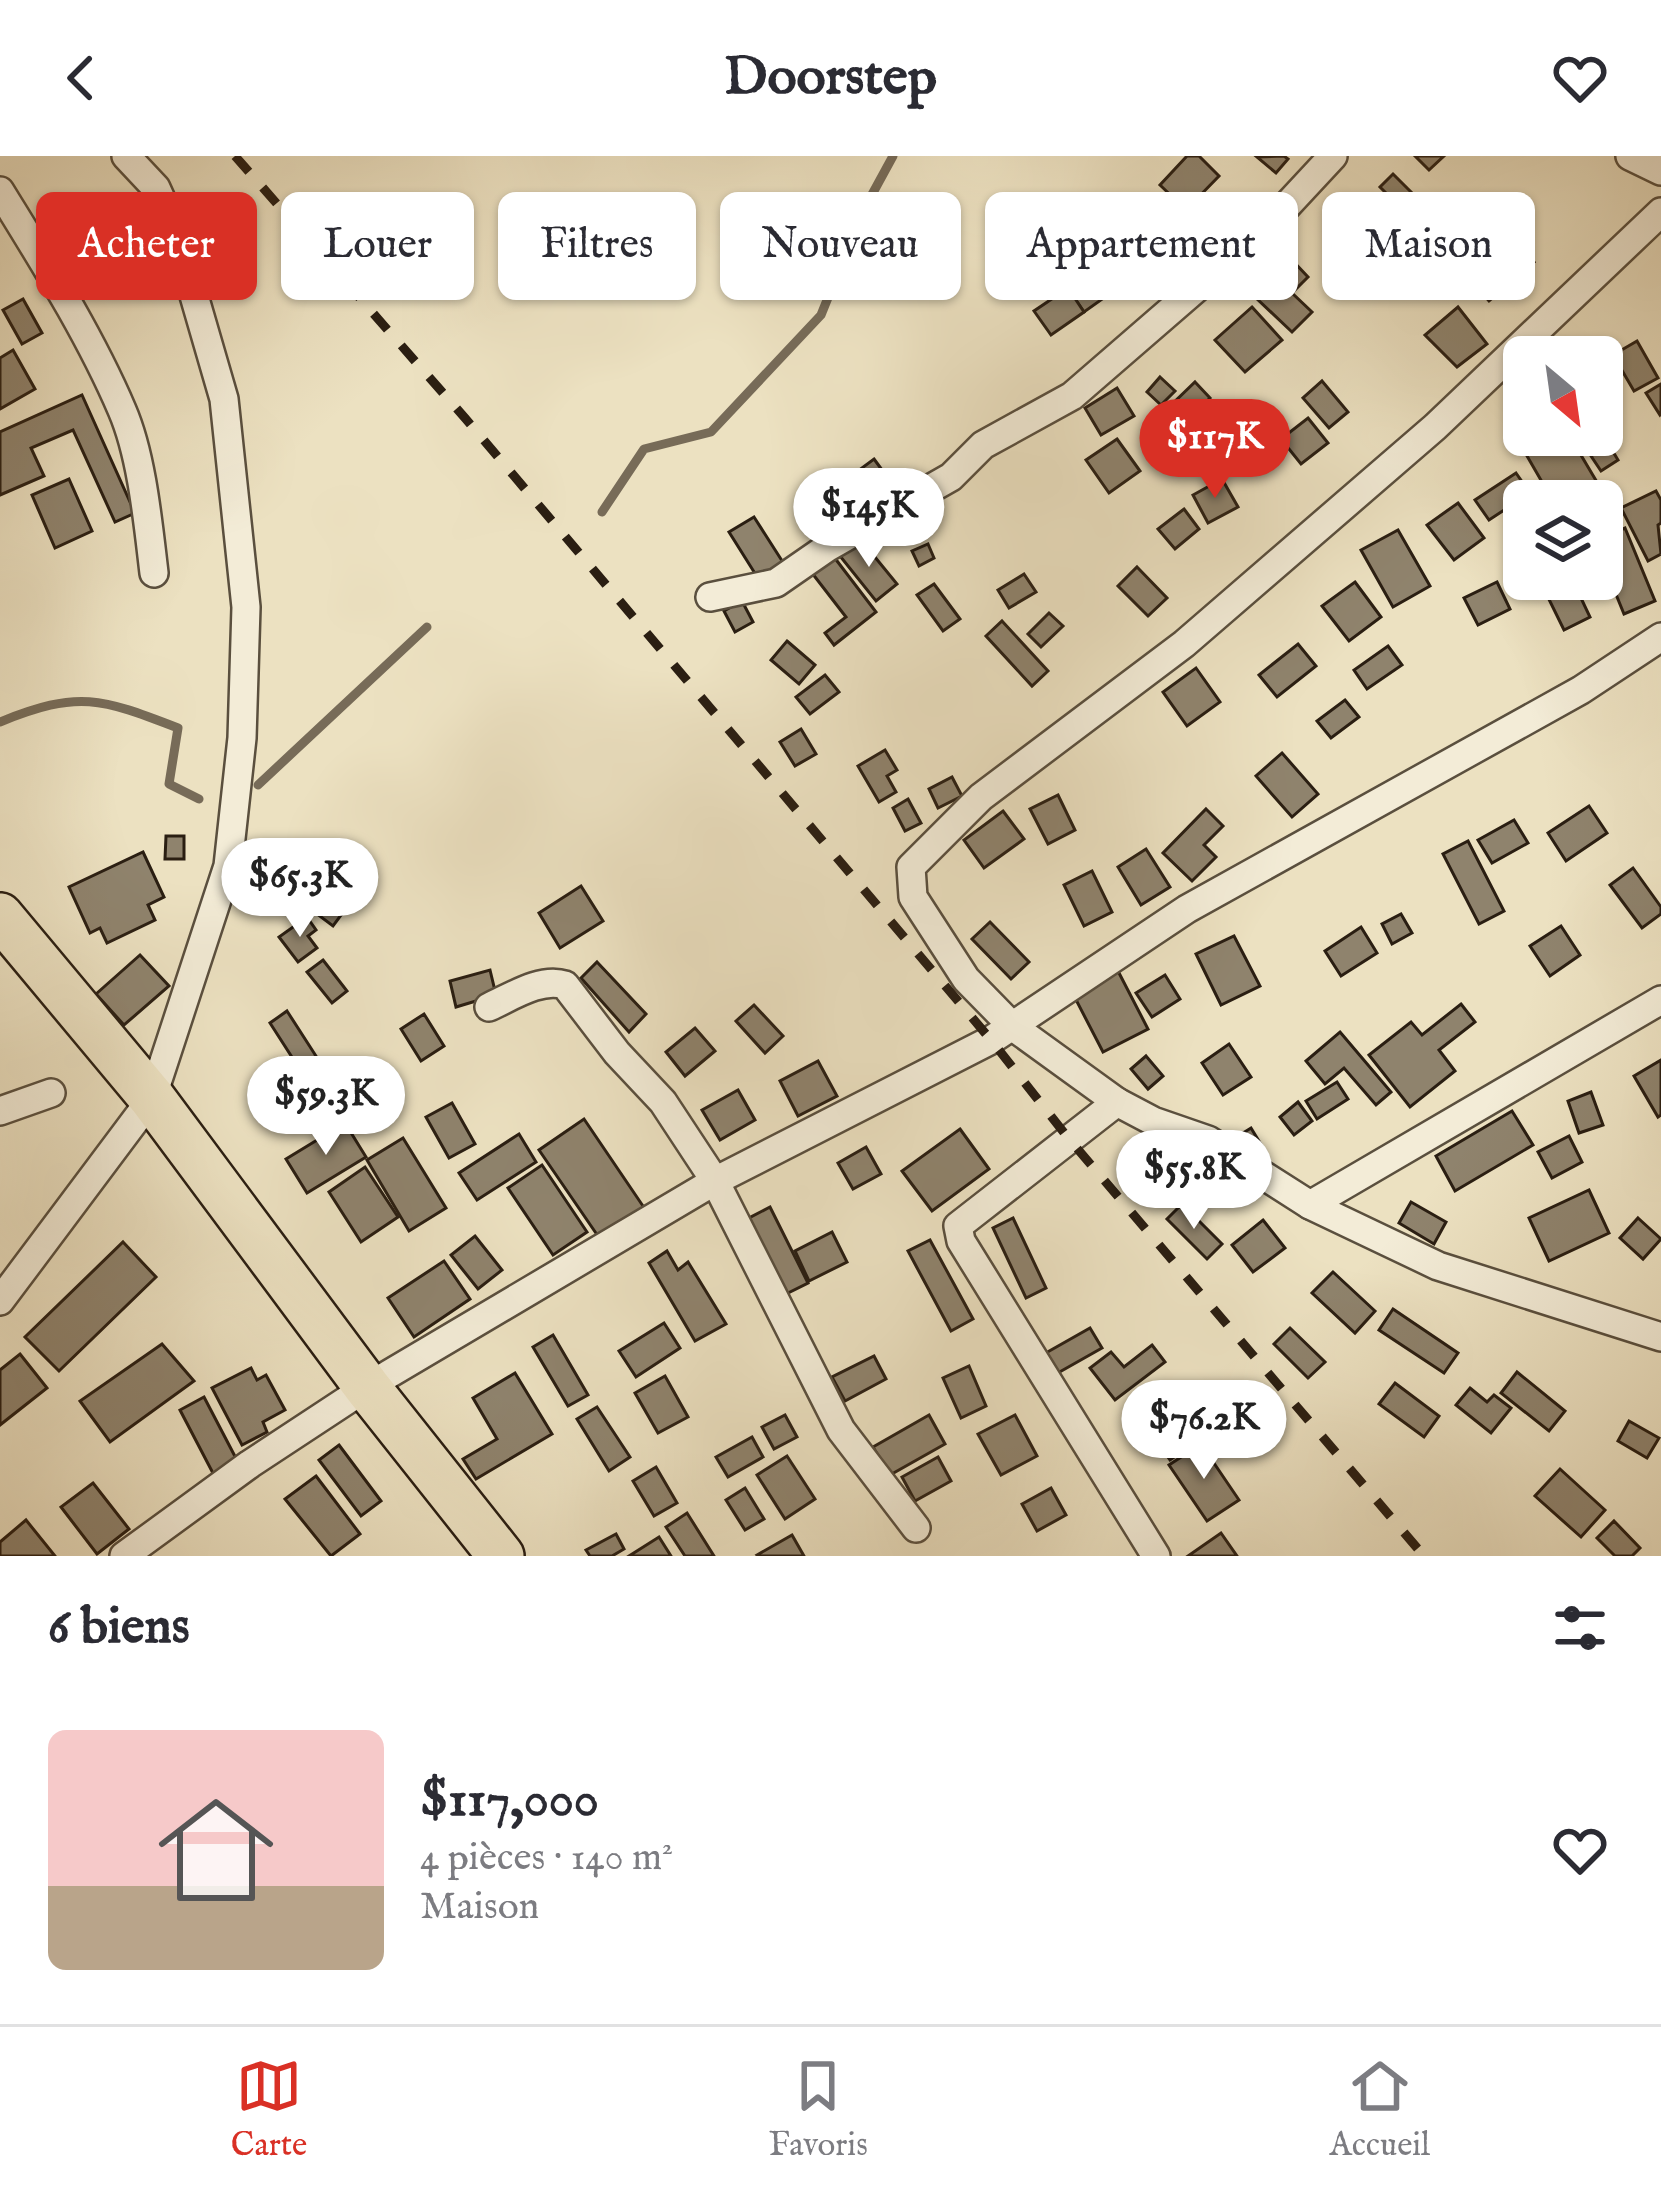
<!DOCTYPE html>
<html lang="fr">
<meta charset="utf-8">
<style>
body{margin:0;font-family:"IM FELL English",serif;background:#f7f7f7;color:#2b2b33;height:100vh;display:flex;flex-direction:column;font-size:45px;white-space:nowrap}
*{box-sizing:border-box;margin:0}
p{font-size:39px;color:#7c7c81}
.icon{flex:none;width:66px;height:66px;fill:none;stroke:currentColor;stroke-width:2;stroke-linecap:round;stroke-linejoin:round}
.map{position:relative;height:1400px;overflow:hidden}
.drawer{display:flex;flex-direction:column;background:#fff;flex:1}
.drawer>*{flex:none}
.hud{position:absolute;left:36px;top:36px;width:1590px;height:108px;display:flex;gap:24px}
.needle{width:78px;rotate:151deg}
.fabs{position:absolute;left:1503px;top:180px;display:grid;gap:24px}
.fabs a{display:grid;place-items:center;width:120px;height:120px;border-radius:18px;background:#fff;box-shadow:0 3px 9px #0004;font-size:60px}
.price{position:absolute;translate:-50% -102px;padding:0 27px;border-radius:42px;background:#fff;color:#222;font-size:39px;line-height:78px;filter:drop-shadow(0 3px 6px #0008)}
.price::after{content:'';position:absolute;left:50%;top:72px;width:36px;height:27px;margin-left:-18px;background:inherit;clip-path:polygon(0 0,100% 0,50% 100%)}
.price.selected{background:#d93025;color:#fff}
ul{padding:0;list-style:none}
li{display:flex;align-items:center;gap:36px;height:300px;padding:0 48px}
li span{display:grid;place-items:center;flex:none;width:336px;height:240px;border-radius:18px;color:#555}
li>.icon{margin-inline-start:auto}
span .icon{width:144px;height:144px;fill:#fffc;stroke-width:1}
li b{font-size:51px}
h2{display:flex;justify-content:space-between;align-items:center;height:144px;padding:0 48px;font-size:51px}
.pill{padding:0 42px;border-radius:18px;background:#fff;box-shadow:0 3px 9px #0004;font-size:42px;line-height:108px}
.pill.selected{background:#d93025;color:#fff}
header{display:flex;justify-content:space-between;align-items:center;height:156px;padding:0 48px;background:#fff;font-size:54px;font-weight:700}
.menu{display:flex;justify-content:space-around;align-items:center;height:168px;border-top:3px solid #e1e1e2;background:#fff;font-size:33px;color:#7c7c81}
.menu a{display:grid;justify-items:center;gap:6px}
.menu .selected{color:#d93025}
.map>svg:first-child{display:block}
</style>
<header><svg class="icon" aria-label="back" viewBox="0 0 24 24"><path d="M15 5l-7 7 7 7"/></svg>Doorstep<svg class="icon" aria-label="heart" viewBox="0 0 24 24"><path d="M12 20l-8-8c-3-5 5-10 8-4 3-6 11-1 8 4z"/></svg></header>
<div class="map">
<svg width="1661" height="1400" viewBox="0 0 1661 1400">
<rect width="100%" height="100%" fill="#ece1c1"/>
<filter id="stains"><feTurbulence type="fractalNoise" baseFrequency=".00167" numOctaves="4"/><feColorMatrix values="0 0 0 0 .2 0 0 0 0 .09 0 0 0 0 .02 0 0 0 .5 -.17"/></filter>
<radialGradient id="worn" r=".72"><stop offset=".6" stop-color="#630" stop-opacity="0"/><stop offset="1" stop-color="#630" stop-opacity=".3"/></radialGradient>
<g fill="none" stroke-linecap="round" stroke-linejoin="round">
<g stroke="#776b58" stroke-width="9">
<polyline points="602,356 644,293 711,276 821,159 863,55 893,0"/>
<path d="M0,566c79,-32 100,-24 178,6l-9,56 30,15"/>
<polyline points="258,629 427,471"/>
</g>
</g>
<g fill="#8f836d" stroke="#2a1e12" stroke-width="3">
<polygon points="1187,0 1199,0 1219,20 1186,54 1160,29"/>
<polygon points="1284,0 1288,3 1276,17 1257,1"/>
<polygon points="1415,0 1444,0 1429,14"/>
<polygon points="1393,18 1413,38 1400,51 1380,31"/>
<polygon points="1166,47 1202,81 1177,107 1157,88 1137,109 1121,95"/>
<polygon points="1346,51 1361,64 1339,88 1324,75"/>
<polygon points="1040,58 1069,98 1038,121 1008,81"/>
<polygon points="1498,66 1534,106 1489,145 1453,104"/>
<polygon points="1094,104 1115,134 1084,156 1063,125"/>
<polygon points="1292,104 1308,121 1292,137 1312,156 1292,176 1255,141"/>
<polygon points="1068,132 1084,156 1051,179 1034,155"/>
<polygon points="23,143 42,177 22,188 3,154"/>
<polygon points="1252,151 1282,184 1245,216 1215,184"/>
<polygon points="1458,151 1487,188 1457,211 1425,179"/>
<polygon points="1637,185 1658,222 1634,235 1613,199"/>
<polygon points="13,194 35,233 0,253 0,202"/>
<polygon points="1160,221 1175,235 1161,249 1147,236"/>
<polygon points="1322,225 1348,256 1329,272 1303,242"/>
<polygon points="1195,226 1210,242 1182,270 1166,254"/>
<polygon points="1661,228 1661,258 1660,259 1646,237"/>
<polygon points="1117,232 1134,260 1101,279 1085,252"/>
<polygon points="82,239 135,357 115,366 73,274 31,292 44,320 0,339 0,276"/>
<polygon points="1240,250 1262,277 1237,297 1215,270"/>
<polygon points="1308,262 1328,287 1301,308 1281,283"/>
<polygon points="1524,274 1524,279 1569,279 1607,343 1582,345 1575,332 1553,345 1515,279"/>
<polygon points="1117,283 1140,315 1109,337 1086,304"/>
<polygon points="1609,289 1618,304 1601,315 1591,300"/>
<polygon points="874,303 896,333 865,356 843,326"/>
<polygon points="1516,317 1530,337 1489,364 1475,344"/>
<polygon points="69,323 92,375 55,392 32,339"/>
<polygon points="1222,323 1238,351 1208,367 1193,339"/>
<polygon points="1656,335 1661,344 1661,367 1658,369 1661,398 1648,405 1621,352"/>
<polygon points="1458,347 1484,382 1454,404 1427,369"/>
<polygon points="1184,353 1199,373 1175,393 1158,373"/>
<polygon points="754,361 786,411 761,427 729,376"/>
<polygon points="1625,372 1655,445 1624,458 1602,404 1602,382"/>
<polygon points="1398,374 1430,430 1393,451 1361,394"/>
<polygon points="861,384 897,428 876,445 840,400"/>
<polygon points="928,388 934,402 919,410 912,395"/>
<polygon points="834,401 876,456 834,489 825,477 846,461 812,417"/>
<polygon points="1137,411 1167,442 1148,460 1118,430"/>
<polygon points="1024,418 1036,436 1009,452 998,434"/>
<polygon points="1539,423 1572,423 1590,461 1564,474"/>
<polygon points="1355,426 1381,461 1349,485 1322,450"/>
<polygon points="1497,426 1510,453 1478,469 1464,442"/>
<polygon points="934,428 960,463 943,475 917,439"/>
<polygon points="742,445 753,466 735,476 724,455"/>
<polygon points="1049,457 1063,470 1041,491 1028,478"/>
<polygon points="1002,465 1048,515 1032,530 986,480"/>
<polygon points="787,485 815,509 799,528 771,504"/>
<polygon points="1298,488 1316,510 1277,541 1259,519"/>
<polygon points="1388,490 1402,509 1367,533 1354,514"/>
<polygon points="1196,512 1220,546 1187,570 1163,536"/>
<polygon points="825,519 839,536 810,558 796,541"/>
<polygon points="1345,544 1359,561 1331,582 1317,565"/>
<polygon points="801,573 816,598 795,610 780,586"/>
<polygon points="885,594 897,614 887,620 896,636 879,646 858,610"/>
<polygon points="1282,597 1318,638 1292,661 1256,620"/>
<polygon points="952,621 962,640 938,652 929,633"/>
<polygon points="1058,639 1075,674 1048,688 1030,653"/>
<polygon points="908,643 921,667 905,675 893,652"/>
<polygon points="1589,650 1607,677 1566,705 1548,677"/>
<polygon points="1206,653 1223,670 1204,689 1216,701 1192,725 1163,697"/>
<polygon points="1003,655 1024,683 984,712 964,684"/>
<polygon points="1514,664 1528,687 1492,707 1478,684"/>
<polygon points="166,680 184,680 184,703 165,703"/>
<polygon points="1468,685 1504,755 1479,768 1443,698"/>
<polygon points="1146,693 1170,731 1141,749 1118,711"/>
<polygon points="143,696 164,741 148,749 155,764 107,787 100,772 90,777 69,731"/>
<polygon points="1633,712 1661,751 1661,758 1642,772 1610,729"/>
<polygon points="1092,715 1112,756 1084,770 1064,729"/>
<polygon points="314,721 350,747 333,770 297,743"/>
<polygon points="581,730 603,765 560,792 539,757"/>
<polygon points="1401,758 1412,777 1392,788 1382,768"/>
<polygon points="307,761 316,774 308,780 317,792 298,806 279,781"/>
<polygon points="990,766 1029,806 1011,823 972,783"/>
<polygon points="1561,770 1580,799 1550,820 1530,790"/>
<polygon points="1361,771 1377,797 1341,820 1325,795"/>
<polygon points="1234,780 1260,830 1221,849 1196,798"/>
<polygon points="140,799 169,830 124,869 96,838"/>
<polygon points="323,804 347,835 332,847 307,816"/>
<polygon points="597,806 646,858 629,876 581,822"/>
<polygon points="490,814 496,839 456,851 450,825"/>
<polygon points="1118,815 1148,873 1103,896 1073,838"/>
<polygon points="1165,819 1180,843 1152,861 1136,837"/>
<polygon points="1461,848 1475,866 1439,894 1455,915 1410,951 1369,899 1411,866 1422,879"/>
<polygon points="754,849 783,880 765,897 736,865"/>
<polygon points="287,855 316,900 299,912 270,867"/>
<polygon points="424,858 444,890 421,905 401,873"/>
<polygon points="695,872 715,895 685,920 666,896"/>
<polygon points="1340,876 1391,936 1376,949 1344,912 1325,928 1306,905"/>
<polygon points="1229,888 1251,921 1223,939 1202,907"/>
<polygon points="1146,900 1163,920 1148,933 1131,913"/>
<polygon points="1661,904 1661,959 1658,961 1634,920"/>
<polygon points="818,905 837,940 798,960 780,925"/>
<polygon points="1337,926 1348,943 1317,963 1306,945"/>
<polygon points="738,934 755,964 720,984 702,954"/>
<polygon points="1591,936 1603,969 1579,977 1568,945"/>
<polygon points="1298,946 1312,965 1294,979 1280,961"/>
<polygon points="452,947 475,988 449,1002 426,961"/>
<polygon points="1512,955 1533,989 1455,1035 1436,1000"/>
<polygon points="584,963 645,1053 600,1083 539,994"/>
<polygon points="345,967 366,1001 307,1037 286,1003"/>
<polygon points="1251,972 1265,995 1250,1005 1235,982"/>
<polygon points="960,973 989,1013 932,1055 902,1015"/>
<polygon points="519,978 536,1006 477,1044 459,1017"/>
<polygon points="1569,980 1582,1006 1552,1022 1538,996"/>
<polygon points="403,982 446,1052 409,1075 367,1004"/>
<polygon points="866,991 881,1018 853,1033 838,1007"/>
<polygon points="542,1009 587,1076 553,1099 508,1032"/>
<polygon points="365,1011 398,1061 361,1086 329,1036"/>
<polygon points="1589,1034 1609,1077 1549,1105 1529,1062"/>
<polygon points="1411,1046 1446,1066 1434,1088 1399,1067"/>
<polygon points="1182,1048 1222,1088 1207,1103 1167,1063"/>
<polygon points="770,1051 808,1127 786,1138 749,1062"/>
<polygon points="1013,1062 1046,1132 1026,1142 993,1072"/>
<polygon points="1638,1062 1661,1083 1643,1103 1620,1082"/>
<polygon points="1263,1064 1285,1092 1253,1116 1232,1089"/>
<polygon points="832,1076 847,1106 809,1125 795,1095"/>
<polygon points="475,1080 502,1114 478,1133 451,1099"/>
<polygon points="930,1084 973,1163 951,1175 908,1095"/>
<polygon points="123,1086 156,1121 59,1215 25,1181"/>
<polygon points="667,1095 678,1114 688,1106 726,1168 695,1185 649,1107"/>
<polygon points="444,1105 470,1143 414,1181 388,1142"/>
<polygon points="1333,1116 1375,1155 1355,1177 1312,1137"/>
<polygon points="1393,1153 1458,1197 1444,1217 1379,1174"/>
<polygon points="664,1167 680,1192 636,1221 619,1195"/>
<polygon points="1090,1172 1102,1192 1056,1218 1044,1198"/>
<polygon points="1290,1172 1325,1206 1308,1222 1274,1188"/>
<polygon points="553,1179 588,1239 568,1250 533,1191"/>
<polygon points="162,1188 194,1225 110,1286 80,1245"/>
<polygon points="1152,1189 1165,1206 1115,1244 1090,1212 1111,1196 1124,1211"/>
<polygon points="20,1198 47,1232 0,1269 0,1214"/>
<polygon points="874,1200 886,1223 845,1245 832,1221"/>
<polygon points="969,1210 986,1250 961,1262 943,1222"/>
<polygon points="251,1212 257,1224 266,1219 285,1254 263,1266 267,1276 242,1289 212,1232"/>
<polygon points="1517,1216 1565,1255 1549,1275 1501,1237"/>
<polygon points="515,1217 552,1278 476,1323 463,1303 497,1283 473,1242"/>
<polygon points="665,1220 688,1261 658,1277 635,1237"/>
<polygon points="1395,1227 1439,1260 1424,1281 1379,1248"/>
<polygon points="1470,1232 1487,1246 1494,1239 1511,1252 1491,1277 1456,1249"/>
<polygon points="204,1241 240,1310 216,1323 180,1254"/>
<polygon points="1155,1250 1186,1293 1170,1304 1140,1261"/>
<polygon points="597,1251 630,1301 609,1315 577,1263"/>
<polygon points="785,1259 797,1281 774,1293 762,1271"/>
<polygon points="929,1259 945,1288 890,1319 873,1291"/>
<polygon points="1015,1259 1037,1300 1001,1319 978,1278"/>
<polygon points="1629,1265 1659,1282 1647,1302 1618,1285"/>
<polygon points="752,1281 763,1301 728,1321 716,1301"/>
<polygon points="1201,1288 1239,1344 1207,1365 1169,1309"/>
<polygon points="339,1289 381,1345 361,1360 319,1304"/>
<polygon points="787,1300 815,1343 785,1363 757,1319"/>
<polygon points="938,1301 951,1325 915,1345 902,1321"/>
<polygon points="656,1311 677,1347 654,1360 633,1325"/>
<polygon points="1560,1313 1605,1354 1581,1381 1535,1340"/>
<polygon points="316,1320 360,1378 331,1400 285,1343"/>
<polygon points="93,1327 129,1373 97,1398 61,1351"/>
<polygon points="745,1332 764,1363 745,1374 726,1344"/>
<polygon points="1051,1332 1066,1359 1037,1375 1022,1348"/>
<polygon points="687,1357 714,1400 685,1400 666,1371"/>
<polygon points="26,1364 55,1400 0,1400 0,1386"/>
<polygon points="1614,1365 1640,1392 1632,1400 1615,1400 1597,1382"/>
<polygon points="1221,1377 1237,1400 1188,1400"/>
<polygon points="616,1378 624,1393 612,1400 590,1400 586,1394"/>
<polygon points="792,1379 804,1400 758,1400 757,1399"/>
<polygon points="659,1381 671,1400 629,1400"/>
</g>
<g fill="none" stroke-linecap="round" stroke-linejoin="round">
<defs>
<g id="minor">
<polyline points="1630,0 1661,15"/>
<path d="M0,35c43,70 89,142 122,219 20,46 26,113 32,163"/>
<polyline points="1661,56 1435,271 1184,488 981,641 911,711 913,741 966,823 1012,870 1117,946 1153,965 1208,984 1310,1049 1438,1110 1661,1181"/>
<polyline points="710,441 776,427 828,391 951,321 983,289 1072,240 1267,71 1333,0"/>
<path d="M489,851c22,-10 52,-30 76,-22l52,68 46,49 52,79 126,249 75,98"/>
<polyline points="1117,946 958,1070 961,1085 1156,1400"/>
<polyline points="0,955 51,937"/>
<polyline points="1310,1049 1661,844"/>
<polyline points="0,1145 152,942 228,710 242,582 246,451 224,243 175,74 156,32 126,0"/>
<polyline points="124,1400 250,1308 367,1231 715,1025 991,884 1187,753 1581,534 1661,481"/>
</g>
<polyline id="trunk" points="0,760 152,942 367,1231 501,1400"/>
</defs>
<use href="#minor" stroke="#5a4f3e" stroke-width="32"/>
<use href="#trunk" stroke="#2a1e12" stroke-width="50"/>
<use href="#minor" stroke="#f3ecd7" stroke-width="27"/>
<use href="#trunk" stroke="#ece1c1" stroke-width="45"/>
<polyline stroke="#2a1e12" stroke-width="9" stroke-dasharray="21 21" stroke-linecap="butt" points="235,0 465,262 991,884 1069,983 1424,1400"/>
</g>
<rect width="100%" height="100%" filter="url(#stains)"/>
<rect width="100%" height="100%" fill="url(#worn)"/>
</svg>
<div class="fabs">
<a><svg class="needle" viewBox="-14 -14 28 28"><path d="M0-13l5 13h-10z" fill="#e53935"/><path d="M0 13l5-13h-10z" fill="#7c7c81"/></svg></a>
<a><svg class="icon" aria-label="layers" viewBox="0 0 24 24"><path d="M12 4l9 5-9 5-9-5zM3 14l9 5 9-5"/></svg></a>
</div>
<b class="price selected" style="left:1215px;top:345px">$117K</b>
<b class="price" style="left:869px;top:414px">$145K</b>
<b class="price" style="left:300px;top:784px">$65.3K</b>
<b class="price" style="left:326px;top:1002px">$59.3K</b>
<b class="price" style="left:1194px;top:1076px">$55.8K</b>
<b class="price" style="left:1204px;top:1326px">$76.2K</b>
<div class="hud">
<a class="pill selected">Acheter</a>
<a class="pill">Louer</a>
<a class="pill">Filtres</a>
<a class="pill">Nouveau</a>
<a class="pill">Appartement</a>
<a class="pill">Maison</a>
</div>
</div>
<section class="drawer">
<h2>6 biens<svg class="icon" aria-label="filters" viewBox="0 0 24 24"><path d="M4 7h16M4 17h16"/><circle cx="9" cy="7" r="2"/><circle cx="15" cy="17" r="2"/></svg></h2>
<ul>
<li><span style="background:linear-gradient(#f6c9c9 65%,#b9a48a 0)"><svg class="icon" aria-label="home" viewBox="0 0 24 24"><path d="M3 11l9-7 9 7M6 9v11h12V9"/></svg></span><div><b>$117,000</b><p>4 pièces · 140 m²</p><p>Maison</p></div><svg class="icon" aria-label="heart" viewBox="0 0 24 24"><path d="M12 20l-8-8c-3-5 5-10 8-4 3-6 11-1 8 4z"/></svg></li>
</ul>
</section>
<nav class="menu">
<a class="selected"><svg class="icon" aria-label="map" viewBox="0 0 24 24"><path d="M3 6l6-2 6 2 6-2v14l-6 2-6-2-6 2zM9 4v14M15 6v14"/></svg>Carte</a>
<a><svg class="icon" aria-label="saved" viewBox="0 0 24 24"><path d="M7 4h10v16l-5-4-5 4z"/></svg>Favoris</a>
<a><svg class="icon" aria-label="home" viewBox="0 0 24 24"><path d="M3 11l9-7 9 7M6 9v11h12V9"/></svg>Accueil</a>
</nav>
